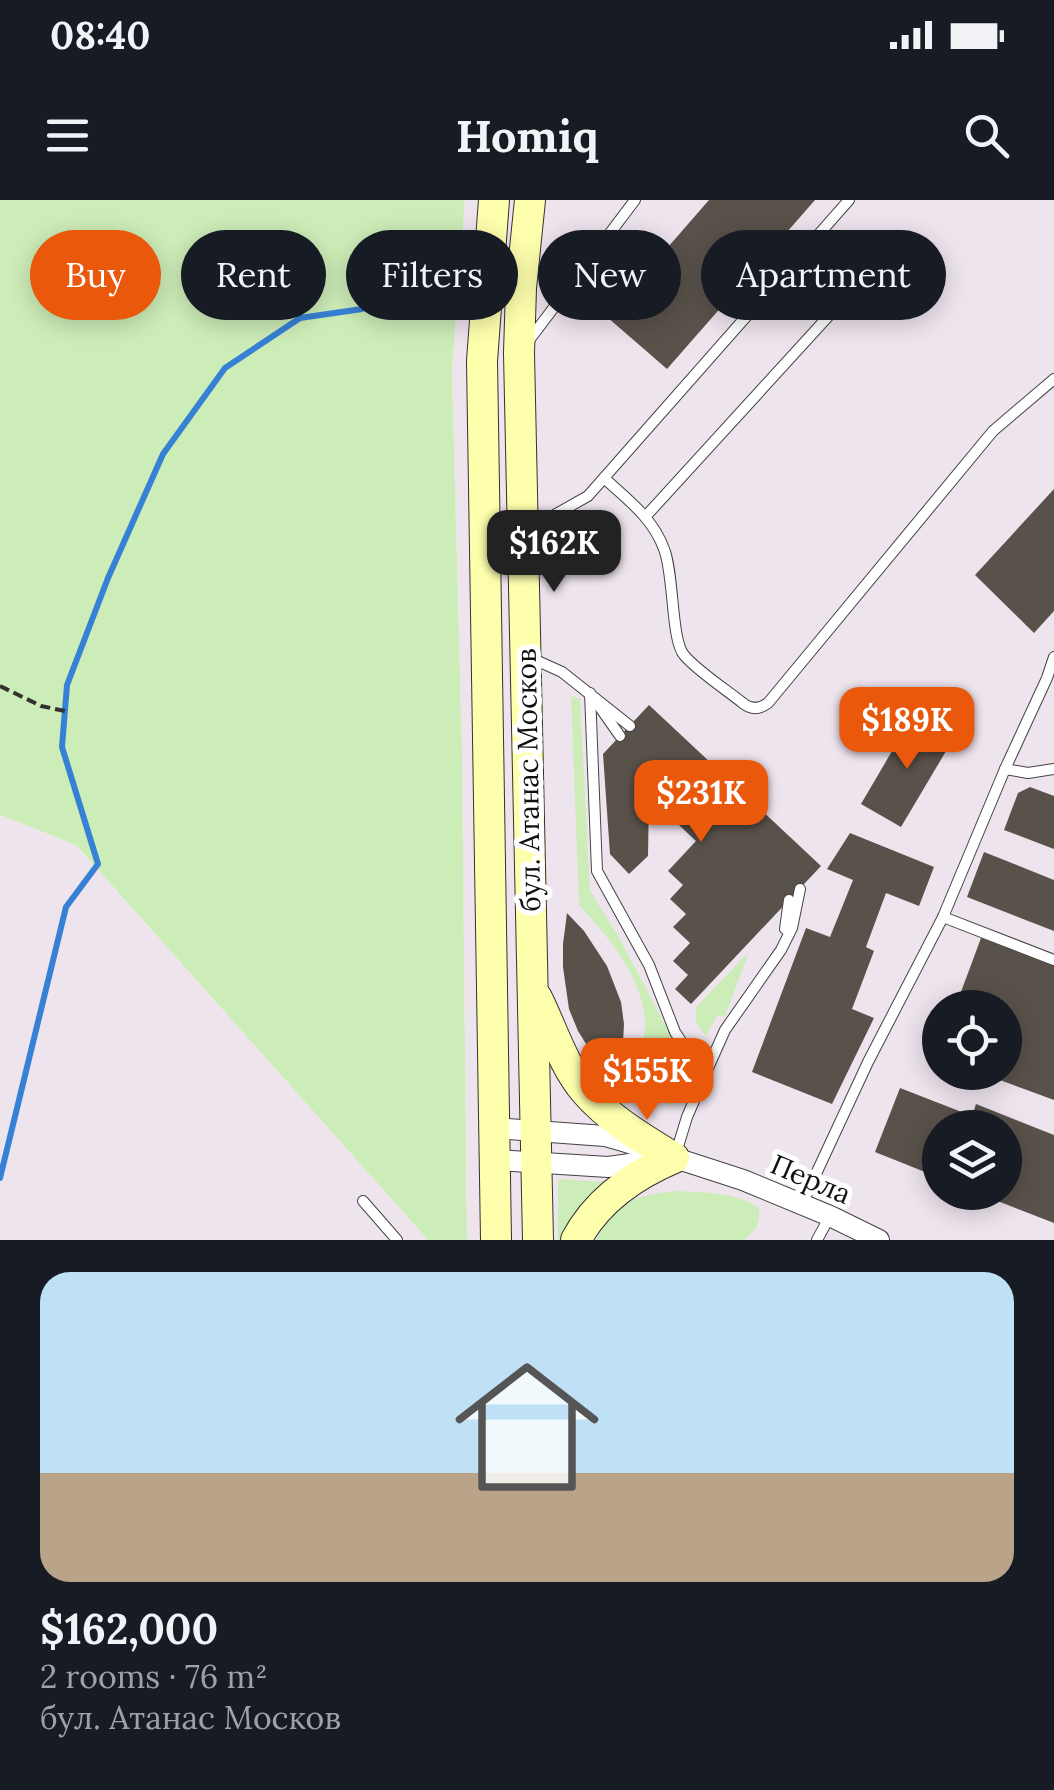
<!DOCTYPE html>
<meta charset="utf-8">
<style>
body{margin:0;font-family:Lora,serif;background:#20242c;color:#f1f3f6;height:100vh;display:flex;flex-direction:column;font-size:38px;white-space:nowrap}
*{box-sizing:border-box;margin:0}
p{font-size:32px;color:#9ea1a6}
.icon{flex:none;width:55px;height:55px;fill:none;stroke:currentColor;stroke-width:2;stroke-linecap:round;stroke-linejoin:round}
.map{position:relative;height:1040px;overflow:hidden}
.side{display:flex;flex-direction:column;background:#171b24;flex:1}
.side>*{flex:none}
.guide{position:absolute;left:30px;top:30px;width:995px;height:90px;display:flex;gap:20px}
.buttons{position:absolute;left:922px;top:790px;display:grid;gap:20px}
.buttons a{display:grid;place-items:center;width:100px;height:100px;border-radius:50%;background:#171b24;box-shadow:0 5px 25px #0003;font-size:50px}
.price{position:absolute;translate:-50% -85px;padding:0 22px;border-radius:20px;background:#ea580c;color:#fff;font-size:32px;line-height:65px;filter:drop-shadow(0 2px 5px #0008)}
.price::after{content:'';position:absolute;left:50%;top:60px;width:30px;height:22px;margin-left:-15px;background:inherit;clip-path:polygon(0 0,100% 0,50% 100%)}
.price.on{background:#222;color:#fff}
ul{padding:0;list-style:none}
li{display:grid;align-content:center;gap:20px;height:530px;padding:0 40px}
li span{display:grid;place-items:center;height:310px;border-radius:30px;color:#555}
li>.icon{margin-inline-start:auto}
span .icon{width:180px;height:180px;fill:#fffc;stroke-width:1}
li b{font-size:42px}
.pill{padding:0 35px;border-radius:45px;background:#171b24;box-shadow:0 5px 25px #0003;font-size:35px;line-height:90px}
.pill.on{background:#ea580c;color:#fff}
.status{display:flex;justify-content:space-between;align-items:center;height:70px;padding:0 50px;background:#171b24;direction:ltr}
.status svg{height:28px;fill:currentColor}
header{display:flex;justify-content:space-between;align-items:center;height:130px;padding:0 40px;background:#171b24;font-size:45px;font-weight:800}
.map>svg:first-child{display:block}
</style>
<div class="status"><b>08:40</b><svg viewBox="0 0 49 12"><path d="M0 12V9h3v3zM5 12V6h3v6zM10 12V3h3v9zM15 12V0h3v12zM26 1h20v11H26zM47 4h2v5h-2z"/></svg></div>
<header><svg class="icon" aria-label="menu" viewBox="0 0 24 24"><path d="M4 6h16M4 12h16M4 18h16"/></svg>Homiq<svg class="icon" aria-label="search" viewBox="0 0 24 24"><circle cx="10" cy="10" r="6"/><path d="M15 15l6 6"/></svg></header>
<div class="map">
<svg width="1054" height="1040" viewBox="0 0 1054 1040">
<rect width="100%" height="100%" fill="#fffef2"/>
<g fill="#eee4ee" fill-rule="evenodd">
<path d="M465,0h589v1040h-587l-5,-491 -10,-379zM940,808h65v64h-65zM940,928h65v64h-65z"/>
<polygon points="0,615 76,645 428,1040 0,1040"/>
</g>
<g fill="#cdedb8">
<polygon points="0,0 465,0 452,170 462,549 467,1040 428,1040 76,645 0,615"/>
<path d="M571,496l9,3 10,192 31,50 61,116 -40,-5c1,-10 3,-21 3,-31 -2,-43 -38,-86 -66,-116z"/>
<polygon points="749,752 725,816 717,816 706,836 696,822 696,807"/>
<polygon points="639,860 681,867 684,877 671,905 633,885"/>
<polygon points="558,979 610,982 564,1040 558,1040"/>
<path d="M675,991c29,2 60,0 84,17 2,15 -4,24 -16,32h-147c20,-38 39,-45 79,-49z"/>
</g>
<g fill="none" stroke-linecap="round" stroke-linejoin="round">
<polyline stroke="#3681d6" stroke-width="6" points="0,978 66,707 98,664 62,547 67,485 108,378 163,254 225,168 300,118 362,109"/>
</g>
<g fill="#59524b">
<polygon points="709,0 815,0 667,169 607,117"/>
<polygon points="1054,289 1054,411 1034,433 975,375"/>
<polygon points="649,505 821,666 691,804 675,789 688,775 673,761 690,743 673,727 686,714 670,699 683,685 668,671 696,641 649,597 648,656 629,674 610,654 603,554"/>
<polygon points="912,517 952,541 901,627 861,604"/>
<polygon points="1030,587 1054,596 1054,649 1004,630 1018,593"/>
<polygon points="850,633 934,667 919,706 886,693 866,747 874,751 852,809 874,818 832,904 752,872 806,728 830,737 853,680 827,669"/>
<polygon points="984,652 1054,680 1054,731 967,697"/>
<polygon points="567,713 584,731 607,766 621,802 624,824 623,843 616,882 588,847 578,831 569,809 563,767 563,744"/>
<polygon points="981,738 1054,765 1054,900 981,873 1005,872 1005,808 955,808"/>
<polygon points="900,888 972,916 976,904 1054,935 1054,1023 977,993 1005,992 1005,928 940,928 940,978 875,952"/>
</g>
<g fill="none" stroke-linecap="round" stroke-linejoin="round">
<defs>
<g id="lane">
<polyline points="527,143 635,0"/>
<path d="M604,278c23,21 49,40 60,71 10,24 7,91 20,106 12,15 44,36 60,49 8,6 16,5 24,-1l225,-272 61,-52"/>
<polyline points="646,316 877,63"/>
<polyline points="528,330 588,296 849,0"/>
<polyline points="531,458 562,472 630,526"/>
<polyline points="590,493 597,671 649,765 675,832 692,858 700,887 687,917 676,953"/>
<polyline points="599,506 620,536"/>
<polyline points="1005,569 1028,573 1054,569"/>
<polyline points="943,717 1054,760"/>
<polyline points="785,729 789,700"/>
<polyline points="700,886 725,830 781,750 792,728 800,689"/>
<polyline points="363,1001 397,1040"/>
<polyline points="802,1004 868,862 943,717 1005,569 1047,478 1054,457"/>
<polyline points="817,1040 830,1016"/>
</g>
<g id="street">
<polyline points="495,928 605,936 626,942 743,980 830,1016 879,1040"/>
<polyline points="496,960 608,967 652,961"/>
</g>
<g id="secondary">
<polyline points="494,0 482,161 496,1040"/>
<polyline points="530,0 521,88 519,153 538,1040"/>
<path d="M537,798c15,30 26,67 48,93 24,28 58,48 89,67"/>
<path d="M576,1040c21,-40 58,-65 98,-82"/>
</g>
</defs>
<use href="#lane" stroke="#434343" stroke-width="12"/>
<use href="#street" stroke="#434343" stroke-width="22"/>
<use href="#secondary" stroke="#323232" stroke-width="32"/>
<polyline stroke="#323232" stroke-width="4" stroke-dasharray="10 5" stroke-linecap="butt" points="0,486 41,506 65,511"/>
<use href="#lane" stroke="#fff" stroke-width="10"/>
<use href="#street" stroke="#fff" stroke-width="20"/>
<use href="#secondary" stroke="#feffad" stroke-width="30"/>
</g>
<g text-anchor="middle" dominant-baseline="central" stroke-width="10" stroke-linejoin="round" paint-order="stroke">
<g font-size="28" fill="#101010" stroke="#fff">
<text transform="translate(528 580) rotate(-91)">бул. Атанас Москов</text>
<text transform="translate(811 979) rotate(23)">Перла</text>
</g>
</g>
</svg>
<div class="buttons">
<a><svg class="icon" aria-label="locate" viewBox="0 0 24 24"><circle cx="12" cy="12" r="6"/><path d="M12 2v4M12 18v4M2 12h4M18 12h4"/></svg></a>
<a><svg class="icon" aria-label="layers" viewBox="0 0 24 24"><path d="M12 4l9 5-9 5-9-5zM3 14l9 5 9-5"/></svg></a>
</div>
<b class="price on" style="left:554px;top:395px">$162K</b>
<b class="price" style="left:907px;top:572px">$189K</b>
<b class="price" style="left:701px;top:645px">$231K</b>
<b class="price" style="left:647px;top:923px">$155K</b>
<div class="guide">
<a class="pill on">Buy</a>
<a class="pill">Rent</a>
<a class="pill">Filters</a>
<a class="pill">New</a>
<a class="pill">Apartment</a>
</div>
</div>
<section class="side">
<ul>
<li><span style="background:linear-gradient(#bfe0f5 65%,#b9a48a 0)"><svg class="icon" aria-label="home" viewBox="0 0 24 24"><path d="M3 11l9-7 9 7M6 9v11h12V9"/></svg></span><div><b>$162,000</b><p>2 rooms · 76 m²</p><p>бул. Атанас Москов</p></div></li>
</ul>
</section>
